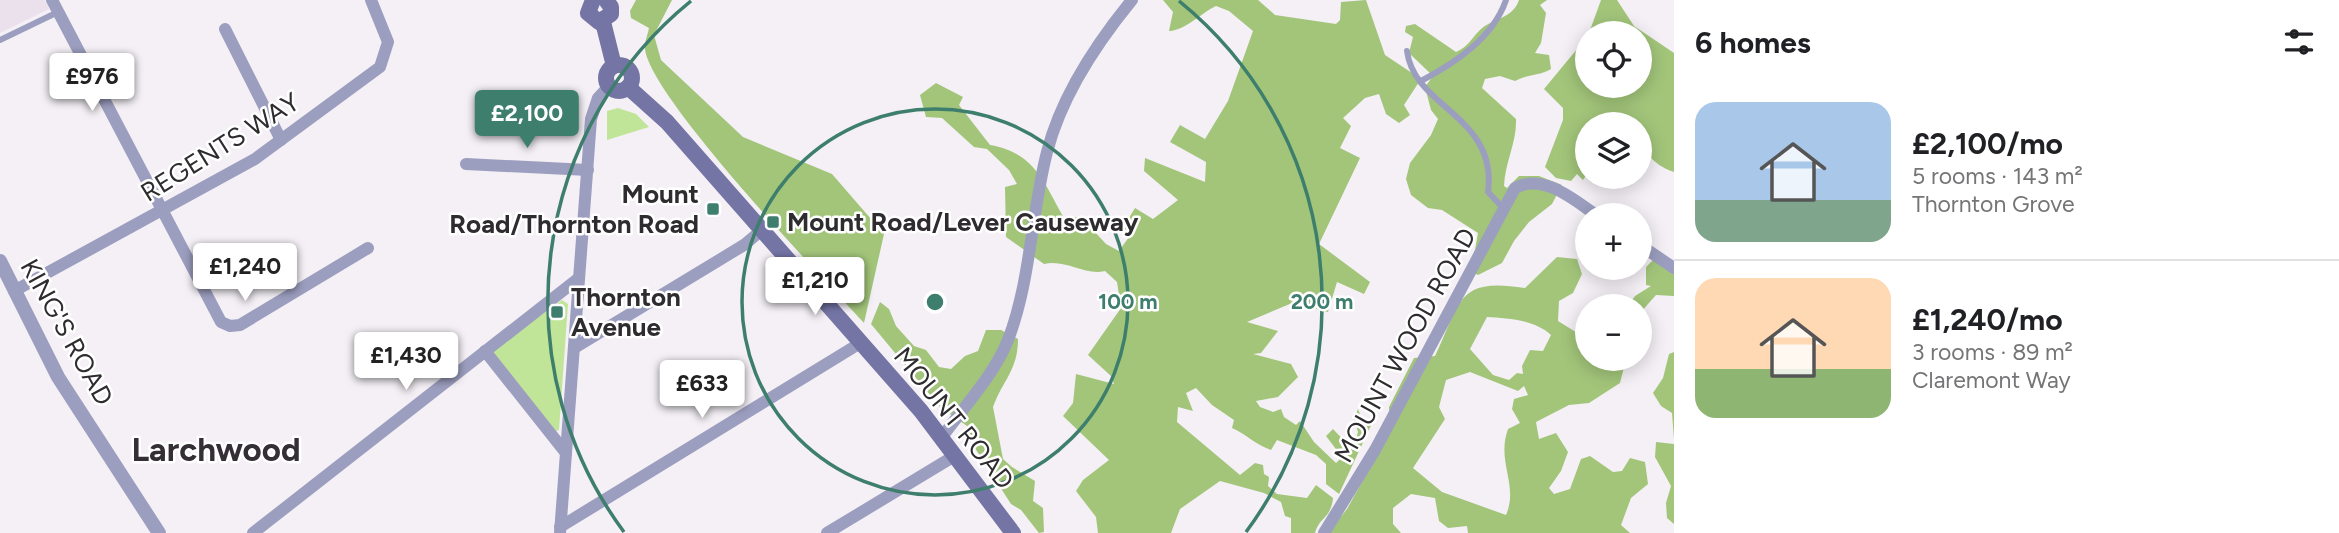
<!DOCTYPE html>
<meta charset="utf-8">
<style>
body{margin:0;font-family:Figtree,sans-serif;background:#f2f2f2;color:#202124;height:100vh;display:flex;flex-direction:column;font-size:26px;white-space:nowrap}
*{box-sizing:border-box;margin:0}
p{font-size:23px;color:#757577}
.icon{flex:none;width:38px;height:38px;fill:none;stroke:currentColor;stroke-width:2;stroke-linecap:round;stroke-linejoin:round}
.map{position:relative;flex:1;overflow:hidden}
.side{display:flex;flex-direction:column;background:#fff;width:665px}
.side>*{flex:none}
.buttons{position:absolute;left:1575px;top:21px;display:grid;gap:14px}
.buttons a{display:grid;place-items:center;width:77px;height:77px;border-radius:50%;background:#fff;box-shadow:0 4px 18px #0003;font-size:35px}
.price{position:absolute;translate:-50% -60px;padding:0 16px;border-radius:7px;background:#fff;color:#222;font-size:23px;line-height:46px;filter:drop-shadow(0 2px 4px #0008)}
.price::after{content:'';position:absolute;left:50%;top:42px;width:21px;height:16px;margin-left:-10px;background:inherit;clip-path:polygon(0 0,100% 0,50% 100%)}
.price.active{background:#3e7e6d;color:#fff}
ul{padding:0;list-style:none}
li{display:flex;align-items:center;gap:21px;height:175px;padding:0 21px}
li+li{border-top:2px solid #e0e0e0}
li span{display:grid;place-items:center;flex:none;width:196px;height:140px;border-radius:21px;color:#555}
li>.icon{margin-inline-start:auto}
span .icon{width:84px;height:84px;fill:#fffc;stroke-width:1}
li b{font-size:30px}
h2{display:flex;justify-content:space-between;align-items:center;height:84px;padding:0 21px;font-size:30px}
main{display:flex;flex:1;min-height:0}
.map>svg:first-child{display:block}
</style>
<main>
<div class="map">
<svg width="1674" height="533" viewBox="0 0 1674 533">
<rect width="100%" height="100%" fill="#f4f0f6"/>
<polygon fill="#ebe1ed" points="0,0 45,0 49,9 0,33"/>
<g fill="#c1e598">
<polygon points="618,108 636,114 649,127 607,140 607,111"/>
<polygon points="562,300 568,304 559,430 556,431 491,351"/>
</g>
<g fill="#a2c57a" fill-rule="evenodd">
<path d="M636,0h36l-18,35 7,25 82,77 89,37 52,60 -20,89c-41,-45 -214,-226 -219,-274 -1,-6 3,-15 4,-21l-18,-10 -1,-7z"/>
<path d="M1163,0h95l17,15 61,9 4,-4 1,-18 25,-2 19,55 36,24 -17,26 6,10 -11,8 -13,-9 -7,-20 -14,4 -22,20 8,8 -11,22 20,10 -41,86 51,38 -6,12 -27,-12 -9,30 -36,-9 -45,19 31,9 -17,22 -8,1 38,10 7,13 -20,20 -22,4 4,6 13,5 8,-3 3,8 12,8 4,-4 14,21 22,21 6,-6 -16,-21 7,-7 20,21 5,-18 -4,-13 4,-10 5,13 10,-1 -34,73 -13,-10v-20l-10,-9 -39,-15 -6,10c-15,-5 -25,-16 -39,-22l2,-8 -22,-15 -16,-17 -10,5 7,18 -15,-4 -1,15 63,53 15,-12 8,2 1,9 5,3 -1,9 9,8 30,4 9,-13 17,13c-2,21 -14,19 -18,35h-24v-15l-6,-2 -4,-14 -17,-9 -44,-12 -40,28 -9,24h-73l-2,-16 -20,-26 7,-11 26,-20 -46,-44 10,-13 3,-29 38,10 -3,-8 -23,-21 33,-47 -4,-26 -12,-11c-21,5 -38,-12 -61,-7l-38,-27 -1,-50 12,-3 -8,-14 -22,-21 -13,-2 -32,-29 -16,-1 -6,-22 16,-12 27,14 -4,8 31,40c45,8 53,36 74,73l17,-1 25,27 13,7 10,-14 -5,-11 11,-18 18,11 25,-19 -34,-29 1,-13 60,24 1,-20 -36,-20 10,-17 25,14 23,-38 25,-70 -24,-20 -13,-5c-15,7 -30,24 -47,25l4,-19z"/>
<path d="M1519,0h28l-7,5 6,8 -5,30 -6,10 14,2 2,14c-11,7 -24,5 -36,12l-15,-5 -15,3 -3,9 34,31c1,23 -11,43 -12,67l3,2 12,-12h20l23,9 -10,19 -23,18 -15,19 -12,22 -24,12 -11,-6 8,-19 3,-17 -36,-23 -14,-2 -17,-13 -5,-16 4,-16 21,-28 7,-16 -7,-9 -6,-23 8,-11 -24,-23 4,-16 -8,-5 1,-6 9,-2 41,28c13,-6 14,-12 24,-22 12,-12 33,-11 39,-30z"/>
<path d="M1601,0h16l17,26 40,27v119c-23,-8 -34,-23 -34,-48h-53v50l-4,6 -6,-6 -6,7 -15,-3 -11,-11 18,-47v-12l-19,-19 43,-52v49h53v-53h-51z"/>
<path d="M1557,257l20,2 5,15 -9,19 -14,8 -1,20 29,18v20h39l-6,24 -31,20 -20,2 -33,17 3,17 17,-6 12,19 -7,19 -12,17 5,6 16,-5 11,-30 9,-3 23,16 9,-1 8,-13 15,4 3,22 -17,14 -10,27 9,8h-162l-1,-7 -19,2 -9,-7 -4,-23 -24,-4 -18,14v16l8,9h-73l19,-24 43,-78 -1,-24 25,-49 21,-2c26,-54 21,-79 90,-68zM1487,317c20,1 48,3 64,18l-8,16 -13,-1 -8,16 1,8 -6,-1 -8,7 -16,-5 -23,-26zM1470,372l48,19 6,-5 4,9 -14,4 -2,10 8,14 -12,6c-12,33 11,56 -2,86l-64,-23 -29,-24 32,-49 -6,-12 7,-27z"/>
<polygon points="1653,260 1674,272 1674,296 1656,295 1640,313 1640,306 1628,306 1635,296 1651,286 1646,285 1646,267"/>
<path d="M880,302l9,7 7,17 18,20 12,4 13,17 12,2 14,-13 13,-5 8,-21h15l17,9c0,31 -15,41 -25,68l10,52 9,8 23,14 -2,20 10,7 1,24 -5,1 -18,-23 -10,-6 -38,-59 -6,-19 -27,-19 -69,-83z"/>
<polygon points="1674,352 1674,439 1672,413 1661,406 1653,393 1663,378 1669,354"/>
<polygon points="1656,442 1674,444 1674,524 1667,518 1666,503 1671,486 1655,457"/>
</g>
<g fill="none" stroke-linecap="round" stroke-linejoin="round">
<g stroke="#9c9ebf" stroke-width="6">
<polyline points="0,40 58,12"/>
<path d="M1407,51c7,57 91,65 81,141l16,17"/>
<path d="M1421,81c34,-18 72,-43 85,-81"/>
</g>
<g stroke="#9c9ebf" stroke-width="12">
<polyline points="52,0 221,322 230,326 240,325 368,248"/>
<polyline points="225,29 281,140"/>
<polyline points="466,164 588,170"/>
<polyline points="1640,245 1674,268"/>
<polyline points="14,291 255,159 380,67 388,42 371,0"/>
<polyline points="574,348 744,245 763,229"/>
<polyline points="485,351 566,453"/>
<path d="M942,437c22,-30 52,-62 66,-97 23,-60 23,-126 39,-188 14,-55 49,-108 85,-152"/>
<polyline points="560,527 862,342"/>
<polyline points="253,533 579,278"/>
<polyline points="560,533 591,119 598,98 609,86"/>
<polyline points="827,533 956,455"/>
<path d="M1324,533l51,-83 140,-262c28,-15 58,11 81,27"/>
</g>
<polyline stroke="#9c9ebf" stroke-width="14" points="0,261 58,377 159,533"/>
<g stroke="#7475a5" stroke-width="16">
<polyline points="593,0 588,13 599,22 611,14 611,7 606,0"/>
<polyline points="603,22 614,66"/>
<circle cx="619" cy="78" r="13"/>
<polyline points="628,87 667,122 921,411 1013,533"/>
</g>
</g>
<g fill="none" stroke="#3e7e6d" stroke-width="3.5">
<circle cx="935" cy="302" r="193"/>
<path d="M624 532A387 387 0 0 1 691 1M1179 1A387 387 0 0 1 1246 532"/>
</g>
<g fill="#3e7e6d" stroke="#fff" stroke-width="2.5">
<rect x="706" y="202" width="14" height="14" rx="3.5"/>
<rect x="766" y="215" width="14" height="14" rx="3.5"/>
<rect x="550" y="305" width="14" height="14" rx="3.5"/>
</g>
<g text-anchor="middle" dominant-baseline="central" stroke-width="5" stroke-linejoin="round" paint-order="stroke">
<g font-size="26" fill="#2e2c2e" stroke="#fff">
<text transform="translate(220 147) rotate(-32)">REGENTS WAY</text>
<text transform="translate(67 332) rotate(61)">KING'S ROAD</text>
<text transform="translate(1405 345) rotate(-61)">MOUNT WOOD ROAD</text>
<text transform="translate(954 418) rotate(51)">MOUNT ROAD</text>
</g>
<g font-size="26" font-weight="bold" fill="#2e2c2e" stroke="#fff" text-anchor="start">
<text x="699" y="194" text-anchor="end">Mount<tspan x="699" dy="30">Road/Thornton Road</tspan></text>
<text x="787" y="222">Mount Road/Lever Causeway</text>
<text x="571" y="297">Thornton<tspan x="571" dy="30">Avenue</tspan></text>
</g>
<g font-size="33" font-weight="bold" fill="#332f34" stroke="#fff">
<text x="216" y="449">Larchwood</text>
</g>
</g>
<circle cx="935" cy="302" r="10" fill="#3e7e6d" stroke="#fff" stroke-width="3.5"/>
<g font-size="21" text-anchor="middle" font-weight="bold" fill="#3e7e6d" stroke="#fff" stroke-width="5" stroke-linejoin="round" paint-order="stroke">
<text x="1128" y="309">100 m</text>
<text x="1322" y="309">200 m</text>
</g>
</svg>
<div class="buttons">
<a><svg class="icon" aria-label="locate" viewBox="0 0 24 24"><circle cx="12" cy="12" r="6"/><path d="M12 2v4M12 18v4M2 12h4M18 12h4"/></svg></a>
<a><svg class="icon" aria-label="layers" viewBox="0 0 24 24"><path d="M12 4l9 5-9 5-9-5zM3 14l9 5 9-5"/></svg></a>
<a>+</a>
<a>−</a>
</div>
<b class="price" style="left:92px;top:113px">£976</b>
<b class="price active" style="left:527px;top:150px">£2,100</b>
<b class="price" style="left:245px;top:303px">£1,240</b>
<b class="price" style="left:815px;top:317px">£1,210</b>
<b class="price" style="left:406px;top:392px">£1,430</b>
<b class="price" style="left:702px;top:420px">£633</b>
</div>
<section class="side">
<h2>6 homes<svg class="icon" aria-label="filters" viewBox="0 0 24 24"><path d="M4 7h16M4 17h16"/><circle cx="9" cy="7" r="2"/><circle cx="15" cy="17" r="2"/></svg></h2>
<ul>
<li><span style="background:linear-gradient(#a9c7e8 70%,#7fa58c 0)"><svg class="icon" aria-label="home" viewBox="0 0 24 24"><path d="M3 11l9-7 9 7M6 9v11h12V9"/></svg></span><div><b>£2,100/mo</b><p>5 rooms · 143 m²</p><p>Thornton Grove</p></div></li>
<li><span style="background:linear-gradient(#ffd9b3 65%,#8fb573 0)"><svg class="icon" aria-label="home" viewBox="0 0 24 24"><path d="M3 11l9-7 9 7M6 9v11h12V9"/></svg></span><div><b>£1,240/mo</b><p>3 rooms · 89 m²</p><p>Claremont Way</p></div></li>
</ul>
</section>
</main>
